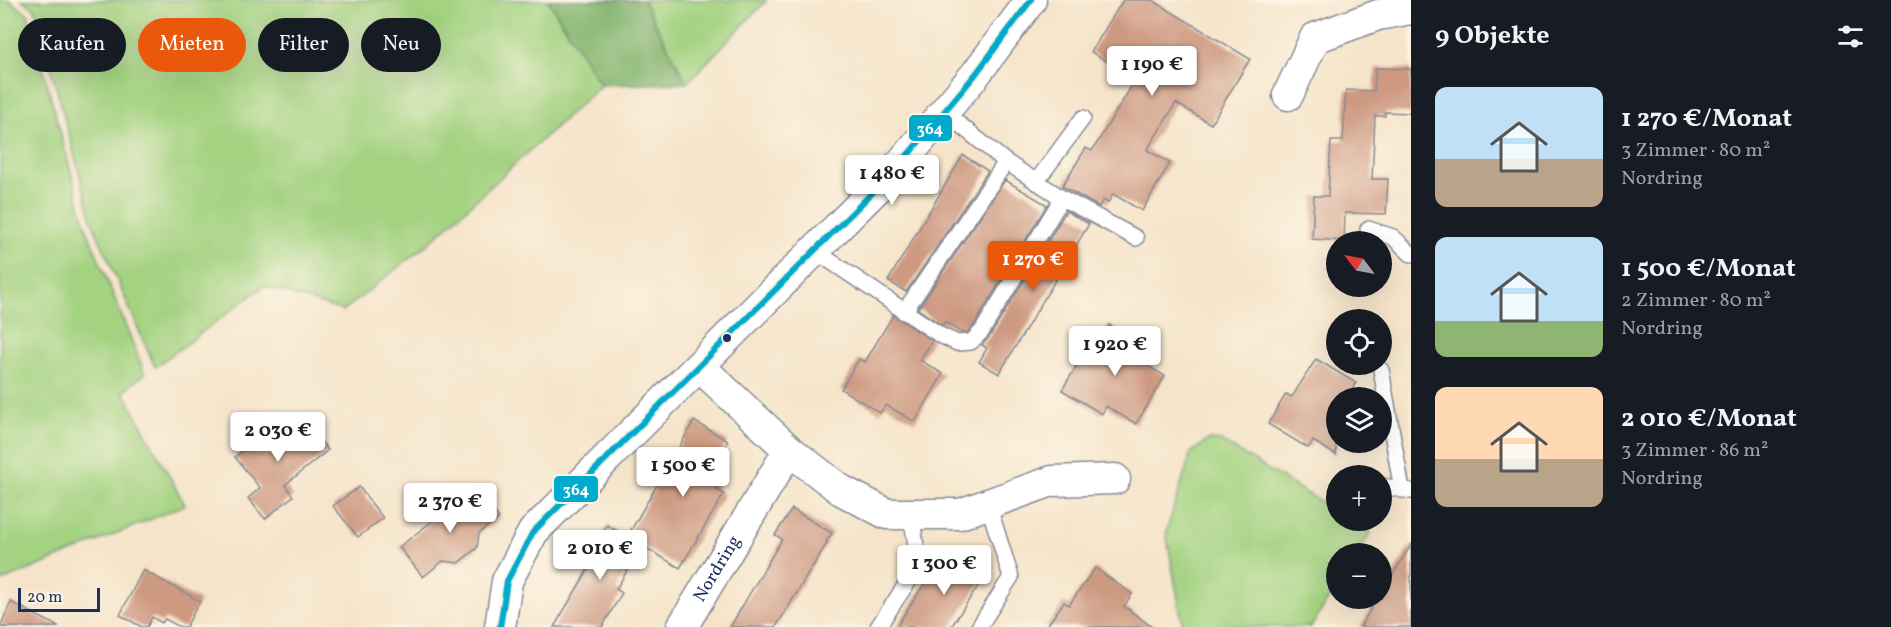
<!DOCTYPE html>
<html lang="de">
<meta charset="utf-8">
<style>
body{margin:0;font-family:Vollkorn,serif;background:#242831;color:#f1f3f6;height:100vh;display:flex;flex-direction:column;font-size:22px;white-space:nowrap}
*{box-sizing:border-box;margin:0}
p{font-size:20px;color:#9ea1a6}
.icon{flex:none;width:33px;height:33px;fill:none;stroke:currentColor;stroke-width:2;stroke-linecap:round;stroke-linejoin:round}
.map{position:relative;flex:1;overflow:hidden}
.details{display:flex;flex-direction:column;background:#171b24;width:480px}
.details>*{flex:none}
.banner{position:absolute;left:18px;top:18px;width:570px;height:54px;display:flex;gap:12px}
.needle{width:39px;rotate:302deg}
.buttons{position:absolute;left:1326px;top:231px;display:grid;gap:12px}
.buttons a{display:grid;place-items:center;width:66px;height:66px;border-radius:50%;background:#171b24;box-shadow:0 6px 24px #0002;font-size:30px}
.scale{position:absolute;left:18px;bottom:15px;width:82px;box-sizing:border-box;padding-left:6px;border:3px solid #1b2f5e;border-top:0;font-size:16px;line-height:21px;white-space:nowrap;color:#1b2f5e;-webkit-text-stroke:4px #fcf5e5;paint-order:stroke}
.price{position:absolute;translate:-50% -51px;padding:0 14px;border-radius:6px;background:#fff;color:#222;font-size:20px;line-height:39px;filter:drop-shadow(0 2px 3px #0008)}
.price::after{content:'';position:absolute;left:50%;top:36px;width:18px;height:14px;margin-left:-9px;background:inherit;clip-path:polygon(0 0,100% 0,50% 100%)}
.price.selected{background:#ea580c;color:#fff}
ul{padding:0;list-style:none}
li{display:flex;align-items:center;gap:18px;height:150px;padding:0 24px}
li span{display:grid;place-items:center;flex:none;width:168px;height:120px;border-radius:12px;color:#555}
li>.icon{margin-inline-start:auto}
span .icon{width:72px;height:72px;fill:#fffc;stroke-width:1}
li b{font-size:26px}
h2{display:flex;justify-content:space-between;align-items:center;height:72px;padding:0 24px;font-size:26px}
.tag{padding:0 21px;border-radius:27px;background:#171b24;box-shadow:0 6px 24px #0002;font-size:21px;line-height:54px}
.tag.selected{background:#ea580c;color:#fff}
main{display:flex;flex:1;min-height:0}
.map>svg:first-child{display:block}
</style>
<main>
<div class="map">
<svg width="1411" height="627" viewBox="0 0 1411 627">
<rect width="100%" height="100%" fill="#fcf5e5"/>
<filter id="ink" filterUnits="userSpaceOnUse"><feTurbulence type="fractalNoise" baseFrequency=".0167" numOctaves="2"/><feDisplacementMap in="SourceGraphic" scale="12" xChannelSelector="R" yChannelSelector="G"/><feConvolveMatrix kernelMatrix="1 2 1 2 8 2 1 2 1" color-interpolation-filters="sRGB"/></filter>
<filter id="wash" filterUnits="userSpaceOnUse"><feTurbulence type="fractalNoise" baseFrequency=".008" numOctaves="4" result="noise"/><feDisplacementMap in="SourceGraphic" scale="24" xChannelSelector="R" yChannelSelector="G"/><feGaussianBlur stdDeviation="1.35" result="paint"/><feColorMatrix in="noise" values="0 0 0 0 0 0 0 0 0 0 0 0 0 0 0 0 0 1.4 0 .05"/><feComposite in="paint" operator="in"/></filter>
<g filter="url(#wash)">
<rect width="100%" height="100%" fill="#f5e4c9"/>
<g fill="#a3d280" stroke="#5f806f" stroke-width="1.5">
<polygon points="0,0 9,0 28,14 86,227 145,374 123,391 185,505 0,582"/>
<polygon points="22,0 548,0 601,85 430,242 343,311 264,286 155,367 93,224 35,9"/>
<polygon points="643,0 767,0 687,83"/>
<polygon points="1208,440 1221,441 1336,511 1336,520 1352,521 1371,532 1358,553 1336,554 1336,587 1311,627 1183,627 1166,532 1191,453"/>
</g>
<polygon fill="#82b46e" stroke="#4e7266" stroke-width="1.5" points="548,0 643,0 687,83 601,85"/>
<g id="blocks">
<g fill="#ce9981">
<polygon points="1123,0 1152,0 1250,59 1211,124 1176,103 1147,150 1170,163 1142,211 1113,194 1108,203 1103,200 1099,207 1062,186 1086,148 1092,151 1136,79 1091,52"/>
<polygon points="1376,68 1411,69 1411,113 1385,112 1385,116 1375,116 1372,179 1388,179 1386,214 1345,213 1344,241 1312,239 1314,196 1328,196 1331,141 1343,141 1346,90 1374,91"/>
<polygon points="963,155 988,171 906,292 888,281"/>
<polygon points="1005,180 1047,205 974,325 967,333 962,333 945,322 942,325 918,309"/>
<polygon points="1066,211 1089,224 999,374 979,362 987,348 982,345 990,336"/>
<polygon points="893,315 932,341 920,360 943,374 915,422 886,405 880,413 841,389 859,359 865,362"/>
<polygon points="1109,325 1149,349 1141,362 1165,376 1136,424 1106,406 1102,414 1062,390 1080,360 1085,363"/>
<polygon points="1316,359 1356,383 1347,398 1336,398 1336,455 1313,441 1308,448 1268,424 1286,394 1292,397"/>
<polygon points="281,420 294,432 306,423 328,450 285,485 293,496 265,519 248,498 260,488 235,457 251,444 247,440 263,427 267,431"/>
<polygon points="694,421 728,441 722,450 728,453 711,482 717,485 716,489 724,494 680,568 627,537"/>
<polygon points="359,487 383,518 358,537 333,506"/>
<polygon points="478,490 499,518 479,533 477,548 458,563 443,561 423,577 399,547 463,497 465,500"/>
<polygon points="792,509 832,533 826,542 827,543 776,627 730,627 782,539 775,535"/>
<polygon points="607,525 642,546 616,589 622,593 602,627 554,627 588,570 581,566"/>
<polygon points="1411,545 1411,627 1360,627 1377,598 1382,598 1382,592"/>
<polygon points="971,556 990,568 951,627 896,627 938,563 958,576"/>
<polygon points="1095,568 1132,594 1124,606 1152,627 1046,627 1064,602 1069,605"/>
<polygon points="143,570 200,601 186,627 180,627 165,619 162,623 152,617 147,627 142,627 120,615"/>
<polygon points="11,602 59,627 0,627"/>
</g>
</g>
</g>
<g filter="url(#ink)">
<use href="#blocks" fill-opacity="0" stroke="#888a94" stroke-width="1.5"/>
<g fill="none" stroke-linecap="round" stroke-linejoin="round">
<defs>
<g id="service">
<polyline points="1006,162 1062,198"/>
<polyline points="1036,182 1083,118"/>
<polyline points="1368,229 1393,237 1411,254"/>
<polyline points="814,250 940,335 957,343 971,342 982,331 1062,198 1136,238"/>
<polyline points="904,312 1006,162 944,112"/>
<polyline points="1381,370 1402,490"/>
<polyline points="1382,486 1411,491"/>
<polyline points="878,627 919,565 911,514"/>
<polyline points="979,627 1011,577 988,504"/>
</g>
<g id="minor">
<polyline points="1288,95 1315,38 1378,15 1411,9"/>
<polyline points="700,367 789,450 841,490 887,514 960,514 1052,481 1115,479"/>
<polyline points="500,627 507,581 533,532 896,169 975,75 1031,0"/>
<path id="s1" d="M682,627l107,-177"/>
</g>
</defs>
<use href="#service" stroke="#888a94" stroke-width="18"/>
<use href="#minor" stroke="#888a94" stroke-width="33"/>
<use href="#service" stroke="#fff" stroke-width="15"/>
<use href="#minor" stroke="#fff" stroke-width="30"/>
<defs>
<polyline id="bus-1" points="500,627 507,581 533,532 896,169 975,75 1031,0"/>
</defs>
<use href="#bus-1" stroke="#fcf5e5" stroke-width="10"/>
<use href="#bus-1" stroke="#00a9ce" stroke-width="6"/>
</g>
</g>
<circle fill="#1b2f5e" stroke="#fcf5e5" stroke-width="2" cx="727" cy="338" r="5"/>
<g text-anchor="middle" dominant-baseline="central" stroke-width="6" stroke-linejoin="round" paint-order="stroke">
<g font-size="18" fill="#1b2f5e" stroke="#fcf5e5">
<text stroke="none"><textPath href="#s1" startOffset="68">Nordring</textPath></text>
</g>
</g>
<g stroke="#fcf5e5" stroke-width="2">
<rect x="908" y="114" width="45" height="28" rx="6" fill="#00a9ce"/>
<rect x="553" y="475" width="46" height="28" rx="6" fill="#00a9ce"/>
</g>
<g font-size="16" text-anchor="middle" font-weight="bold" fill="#fff">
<text x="930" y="134">364</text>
<text x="576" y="495">364</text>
</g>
</svg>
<div class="buttons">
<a><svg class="needle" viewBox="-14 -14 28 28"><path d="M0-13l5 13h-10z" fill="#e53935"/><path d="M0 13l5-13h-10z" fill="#9ea1a6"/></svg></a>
<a><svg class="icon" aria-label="locate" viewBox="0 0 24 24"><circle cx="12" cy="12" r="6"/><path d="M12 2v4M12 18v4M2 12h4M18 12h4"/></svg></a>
<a><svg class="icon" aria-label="layers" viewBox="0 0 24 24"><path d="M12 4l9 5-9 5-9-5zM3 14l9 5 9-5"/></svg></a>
<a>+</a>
<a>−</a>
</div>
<div class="scale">20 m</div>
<b class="price" style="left:1152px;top:97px">1 190 €</b>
<b class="price" style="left:892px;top:206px">1 480 €</b>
<b class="price selected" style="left:1033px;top:292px">1 270 €</b>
<b class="price" style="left:1115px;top:377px">1 920 €</b>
<b class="price" style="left:278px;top:463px">2 030 €</b>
<b class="price" style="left:683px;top:498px">1 500 €</b>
<b class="price" style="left:450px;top:534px">2 370 €</b>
<b class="price" style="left:600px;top:581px">2 010 €</b>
<b class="price" style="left:944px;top:596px">1 300 €</b>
<div class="banner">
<a class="tag">Kaufen</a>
<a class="tag selected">Mieten</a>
<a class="tag">Filter</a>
<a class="tag">Neu</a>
</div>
</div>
<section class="details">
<h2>9 Objekte<svg class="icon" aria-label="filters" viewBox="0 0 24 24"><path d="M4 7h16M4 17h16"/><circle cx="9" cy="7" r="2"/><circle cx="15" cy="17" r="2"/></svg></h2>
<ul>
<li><span style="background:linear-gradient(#bfe0f5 60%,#b9a48a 0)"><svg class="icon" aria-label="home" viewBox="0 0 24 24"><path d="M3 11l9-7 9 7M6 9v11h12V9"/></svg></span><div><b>1 270 €/Monat</b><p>3 Zimmer · 80 m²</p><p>Nordring</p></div></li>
<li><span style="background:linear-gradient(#bfe0f5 70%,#8fb573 0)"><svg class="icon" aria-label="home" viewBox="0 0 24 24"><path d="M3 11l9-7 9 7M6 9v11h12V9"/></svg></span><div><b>1 500 €/Monat</b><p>2 Zimmer · 80 m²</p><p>Nordring</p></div></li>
<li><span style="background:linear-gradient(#ffd9b3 60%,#b9a48a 0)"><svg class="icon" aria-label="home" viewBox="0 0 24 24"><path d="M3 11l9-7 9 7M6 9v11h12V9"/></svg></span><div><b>2 010 €/Monat</b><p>3 Zimmer · 86 m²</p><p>Nordring</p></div></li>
</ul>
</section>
</main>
